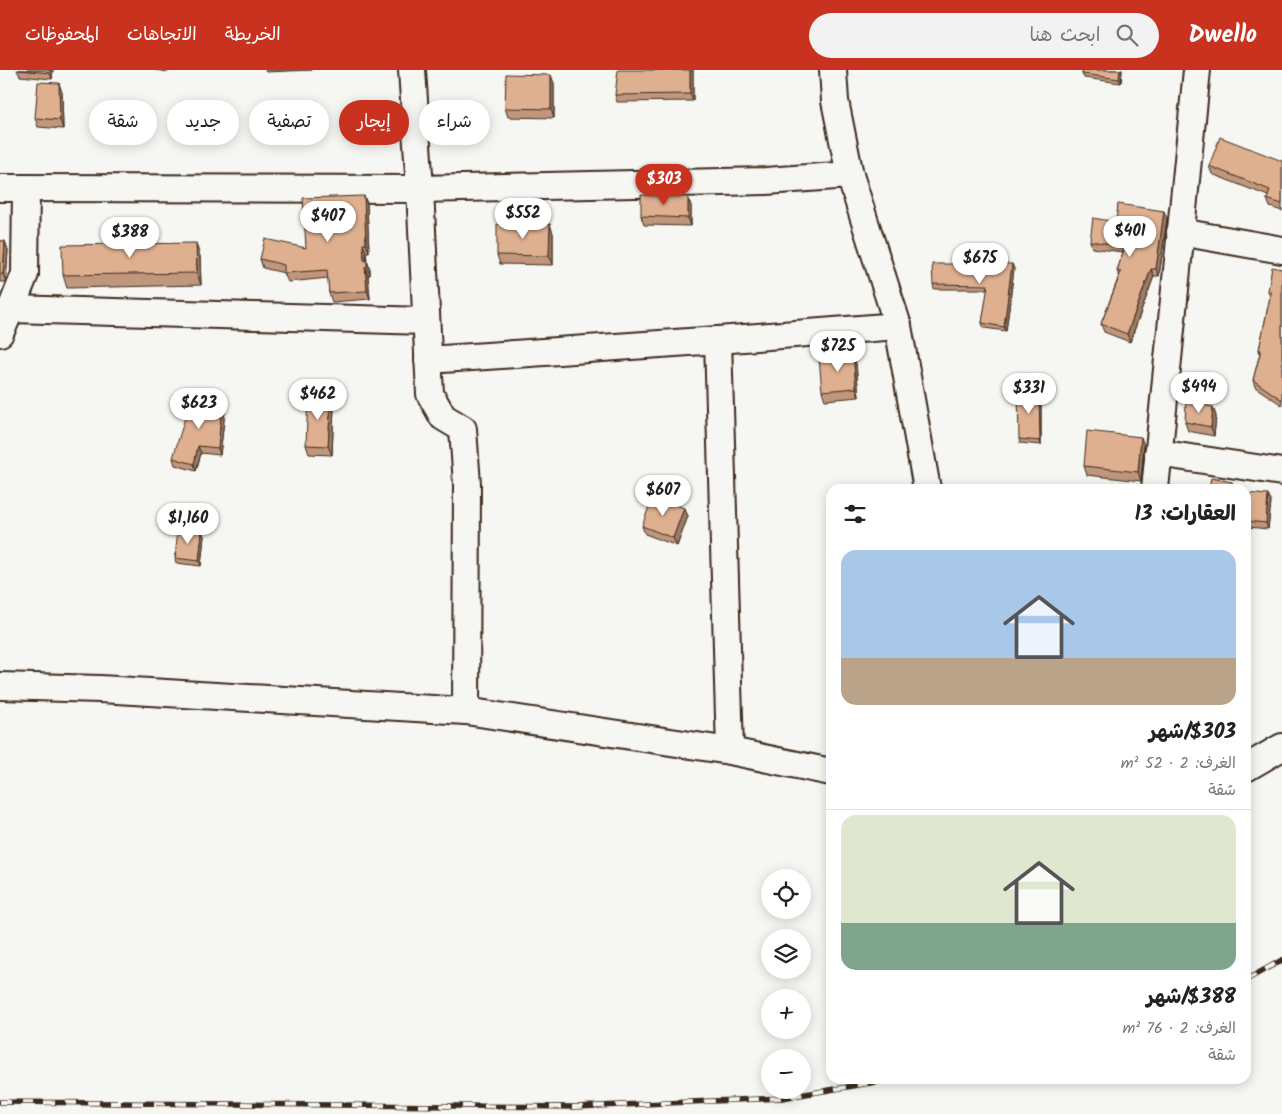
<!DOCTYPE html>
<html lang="ar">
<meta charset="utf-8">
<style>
body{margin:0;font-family:Kalam,"Playpen Sans Arabic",sans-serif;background:#f2f2f2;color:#222;direction:rtl;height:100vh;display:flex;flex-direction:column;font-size:19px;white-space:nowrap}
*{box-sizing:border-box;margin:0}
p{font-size:16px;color:#767676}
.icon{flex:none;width:28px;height:28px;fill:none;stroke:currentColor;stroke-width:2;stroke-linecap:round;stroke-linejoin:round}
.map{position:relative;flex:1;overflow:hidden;direction:ltr}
.drawer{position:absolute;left:826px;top:414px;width:425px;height:600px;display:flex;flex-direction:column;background:#fff;border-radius:15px;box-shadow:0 2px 12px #0003;direction:rtl}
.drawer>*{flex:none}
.hud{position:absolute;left:15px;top:30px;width:475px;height:45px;direction:rtl;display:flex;gap:10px}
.buttons{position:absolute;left:761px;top:799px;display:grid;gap:10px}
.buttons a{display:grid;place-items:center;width:50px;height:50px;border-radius:50%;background:#fff;box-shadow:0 2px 12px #0003;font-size:25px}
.price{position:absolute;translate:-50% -42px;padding:0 11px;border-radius:18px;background:#fff;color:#222;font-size:16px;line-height:32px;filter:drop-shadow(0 1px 2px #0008)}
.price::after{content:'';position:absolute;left:50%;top:30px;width:15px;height:11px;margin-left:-8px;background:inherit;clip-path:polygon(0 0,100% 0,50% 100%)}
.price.on{background:#c8321e;color:#fff}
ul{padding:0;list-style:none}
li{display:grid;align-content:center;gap:10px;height:265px;padding:0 15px}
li+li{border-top:1px solid #e0e0e0}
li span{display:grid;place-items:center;height:155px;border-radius:15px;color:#555}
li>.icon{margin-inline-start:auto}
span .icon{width:90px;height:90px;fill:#fffc;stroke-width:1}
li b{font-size:21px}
h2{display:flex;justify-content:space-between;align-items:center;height:60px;padding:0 15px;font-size:21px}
.chip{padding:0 18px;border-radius:22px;background:#fff;box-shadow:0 2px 12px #0003;font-size:18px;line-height:45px}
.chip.on{background:#c8321e;color:#fff}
header{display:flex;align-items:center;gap:30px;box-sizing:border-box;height:70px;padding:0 25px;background:#c8321e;color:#fff}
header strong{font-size:24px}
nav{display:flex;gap:28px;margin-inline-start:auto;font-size:18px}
.search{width:350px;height:45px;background:#f2f2f2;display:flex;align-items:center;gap:12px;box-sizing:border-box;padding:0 18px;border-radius:28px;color:#767676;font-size:19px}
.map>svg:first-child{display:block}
</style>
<header>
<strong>Dwello</strong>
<div class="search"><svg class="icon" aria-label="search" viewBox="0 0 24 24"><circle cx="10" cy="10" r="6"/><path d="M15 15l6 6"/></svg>ابحث هنا</div>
<nav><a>الخريطة</a><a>الاتجاهات</a><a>المحفوظات</a></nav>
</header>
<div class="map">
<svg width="1282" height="1044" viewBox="0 0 1282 1044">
<rect width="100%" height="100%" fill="#f6f6f2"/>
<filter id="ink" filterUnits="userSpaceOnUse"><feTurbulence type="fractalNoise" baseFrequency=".02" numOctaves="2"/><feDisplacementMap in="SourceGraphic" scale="10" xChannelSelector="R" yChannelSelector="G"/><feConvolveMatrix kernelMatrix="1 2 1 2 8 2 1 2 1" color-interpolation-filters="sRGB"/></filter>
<g filter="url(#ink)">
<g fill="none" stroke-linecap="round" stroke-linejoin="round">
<defs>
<g id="street">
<polyline points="412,0 420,119 430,324 443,347 463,359 467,414 466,641"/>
<polyline points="833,0 835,31 850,105 898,256 927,419"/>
<polyline points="0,118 420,119 766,111 850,105"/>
<polyline points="1180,162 1282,180"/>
<polyline points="11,239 426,251"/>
<polyline points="0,263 11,239 25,204 26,118"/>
<polyline points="718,270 730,681"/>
<polyline points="428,290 718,270 898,256"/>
<polyline points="1158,383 1282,402"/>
<polyline points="1155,419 1197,0"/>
<polyline points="0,616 100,619 466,641 730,681 831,702"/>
<polyline points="1246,698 1282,677"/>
</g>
</defs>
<use href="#street" stroke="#3b2a1e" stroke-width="30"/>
<use href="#street" stroke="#f6f6f2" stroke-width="26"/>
<defs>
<g id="rail">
<polyline points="1246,910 1282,890"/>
<polyline points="0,1032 575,1037 782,1028 894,1009"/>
</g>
</defs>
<use href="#rail" stroke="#3b2a1e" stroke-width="5.5"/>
<use href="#rail" stroke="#f6f6f2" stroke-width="4" stroke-dasharray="11" stroke-linecap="butt"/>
</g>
<g fill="#c0977c" stroke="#3b2a1e">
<polygon points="17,0 53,0 52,9 20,6"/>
<polygon points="155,0 169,0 168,2"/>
<polygon points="265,0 312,0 266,2"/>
<polygon points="693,0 693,31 617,32 615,25"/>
<polygon points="1083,0 1122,0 1121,13 1084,8 1082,4"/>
<polygon points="554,13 554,48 508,47 505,38"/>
<polygon points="62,22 63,59 38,57 35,48"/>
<polygon points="1282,91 1282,141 1270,137 1267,129 1268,126 1212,104 1209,96"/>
<polygon points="364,126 367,134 369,182 366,182 367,191 370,199 370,205 368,205 370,229 332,232 329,223 328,208 288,212 284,203 263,198 260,189 306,178"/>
<polygon points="688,127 691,136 691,156 644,155 641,146"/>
<polygon points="1167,149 1159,206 1154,206 1130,272 1104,262 1101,254 1119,206 1117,201 1123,182 1092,178 1090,171 1116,152"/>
<polygon points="553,163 553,195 500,194 497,185"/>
<polygon points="0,171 5,171 8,180 6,212 0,212"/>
<polygon points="200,186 201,215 67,218 63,205"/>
<polygon points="1012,194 1014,199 1006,261 984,258 982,253 988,219 934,219 933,214"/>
<polygon points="1282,199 1282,335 1255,317 1253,310 1260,283 1259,280 1270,227 1268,221"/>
<polygon points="853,285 856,294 859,327 825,330 822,321"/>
<polygon points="1041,325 1041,375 1020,373 1019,369"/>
<polygon points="331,327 334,336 332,385 309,384 306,375"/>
<polygon points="222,334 225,341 220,385 201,383 196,401 175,395 173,388"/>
<polygon points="1213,337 1216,346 1214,366 1188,361 1185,352"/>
<polygon points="1144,375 1141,411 1087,405 1084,396"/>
<polygon points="1246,423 1271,431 1268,459 1249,457 1247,492"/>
<polygon points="684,438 688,446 677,476 645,464 642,456"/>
<polygon points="202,462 204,466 201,496 176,493 175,488"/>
</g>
<g fill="#9c7b65" stroke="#3b2a1e">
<polygon points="50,0 53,0 52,9 50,3"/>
<polygon points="690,0 693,0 693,31 690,24"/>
<polygon points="1120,0 1122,0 1121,13 1119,9"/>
<polygon points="551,5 554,13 554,48 551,39"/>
<polygon points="59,13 62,22 63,59 60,50"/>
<polygon points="364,126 367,134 369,182 366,174"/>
<polygon points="688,127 691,136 691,156 688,148"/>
<polygon points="1164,141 1167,149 1159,206 1156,199"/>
<polygon points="550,154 553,163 553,195 549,186"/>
<polygon points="5,171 8,180 6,212 3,204"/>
<polygon points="196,173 200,186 201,215 197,203"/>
<polygon points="363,174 366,182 367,195 367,191 370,199 370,205 364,190"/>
<polygon points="1012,194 1014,199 1006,261 1004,257"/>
<polygon points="365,197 368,205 370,229 367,221"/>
<polygon points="1151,199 1154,206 1130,272 1127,264"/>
<polygon points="853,285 856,294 859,327 856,318"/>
<polygon points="1039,321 1041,325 1041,375 1040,371"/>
<polygon points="331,327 334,336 332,385 328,376"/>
<polygon points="222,334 225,341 220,385 218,378"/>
<polygon points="1213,337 1216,346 1214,366 1211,357"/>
<polygon points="1141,367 1144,375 1141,411 1138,402"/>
<polygon points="198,376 201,383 196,401 194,394"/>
<polygon points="1232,412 1234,419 1230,419"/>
<polygon points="1268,425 1271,431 1268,459 1266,453"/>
<polygon points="684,438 688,446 677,476 673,468"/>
<polygon points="1247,451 1249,457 1247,492 1246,490"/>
<polygon points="202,462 204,466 201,496 199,491"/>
</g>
<g fill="#dfb090" stroke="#3b2a1e">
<polygon points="19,0 50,0 50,3"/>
<polygon points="618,0 690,0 690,24 615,25"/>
<polygon points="1083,0 1120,0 1119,9 1082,4"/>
<polygon points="506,4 551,5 551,39 505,38"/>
<polygon points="38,12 59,13 60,50 35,48"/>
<polygon points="1220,67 1282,91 1282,134 1267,129 1270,120 1209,96"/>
<polygon points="641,125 688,127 688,148 641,146"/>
<polygon points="364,126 366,174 363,174 364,190 367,191 367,197 365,197 367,221 329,223 327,200 284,203 284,195 260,189 265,169 306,178 303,128"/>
<polygon points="1118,134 1164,141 1156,199 1151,199 1127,264 1101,254 1121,202 1117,201 1125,176 1090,171 1093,148 1116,152"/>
<polygon points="497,154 550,154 549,186 497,185"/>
<polygon points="0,171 5,171 3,204 0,204"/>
<polygon points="196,173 197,203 63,205 62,175"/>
<polygon points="932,194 1012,194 1004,257 982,253 988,215 933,214"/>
<polygon points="1272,197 1282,199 1282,330 1253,310 1261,280 1259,280 1271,222 1268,221"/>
<polygon points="853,285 856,318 822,321 819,288"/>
<polygon points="1018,321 1039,321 1040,371 1019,369"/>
<polygon points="308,326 331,327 328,376 306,375"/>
<polygon points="190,331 222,334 218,378 198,376 194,394 173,388"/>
<polygon points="1186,332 1213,337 1211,357 1185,352"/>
<polygon points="1087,361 1141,367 1138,402 1084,396"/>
<polygon points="1211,408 1232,412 1230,419 1209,419"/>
<polygon points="1246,423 1268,425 1266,453 1247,451 1246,458"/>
<polygon points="653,426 684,438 673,468 642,456"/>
<polygon points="178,459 202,462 199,491 175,488"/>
</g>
</g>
</svg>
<div class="buttons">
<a><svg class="icon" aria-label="locate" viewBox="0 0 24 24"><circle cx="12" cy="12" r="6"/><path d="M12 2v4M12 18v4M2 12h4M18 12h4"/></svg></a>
<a><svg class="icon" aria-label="layers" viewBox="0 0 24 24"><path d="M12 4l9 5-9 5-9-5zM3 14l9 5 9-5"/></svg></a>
<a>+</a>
<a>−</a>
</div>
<b class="price on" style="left:664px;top:136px">$303</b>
<b class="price" style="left:523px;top:170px">$552</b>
<b class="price" style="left:328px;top:173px">$407</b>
<b class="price" style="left:1130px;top:188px">$401</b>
<b class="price" style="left:130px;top:189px">$388</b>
<b class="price" style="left:980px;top:215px">$675</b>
<b class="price" style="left:838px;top:303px">$725</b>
<b class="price" style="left:1199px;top:344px">$494</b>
<b class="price" style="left:1029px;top:345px">$331</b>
<b class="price" style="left:318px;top:351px">$462</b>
<b class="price" style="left:199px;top:360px">$623</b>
<b class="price" style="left:663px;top:447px">$607</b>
<b class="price" style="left:188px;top:475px">$1,160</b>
<div class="hud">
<a class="chip">شراء</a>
<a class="chip on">إيجار</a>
<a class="chip">تصفية</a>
<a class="chip">جديد</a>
<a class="chip">شقة</a>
</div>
<section class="drawer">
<h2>العقارات: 13<svg class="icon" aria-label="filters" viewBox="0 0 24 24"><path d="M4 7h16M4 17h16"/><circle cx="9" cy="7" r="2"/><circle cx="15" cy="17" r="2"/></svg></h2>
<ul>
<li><span style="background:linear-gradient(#a9c7e8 70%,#b9a48a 0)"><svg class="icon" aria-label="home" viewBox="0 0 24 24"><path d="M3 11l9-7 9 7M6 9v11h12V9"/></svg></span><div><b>$303/شهر</b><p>الغرف: 2 · 52 m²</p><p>شقة</p></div></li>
<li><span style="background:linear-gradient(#dfe7d0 70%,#7fa58c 0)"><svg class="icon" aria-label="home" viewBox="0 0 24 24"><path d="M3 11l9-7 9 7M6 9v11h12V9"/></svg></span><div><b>$388/شهر</b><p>الغرف: 2 · 76 m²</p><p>شقة</p></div></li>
</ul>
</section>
</div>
